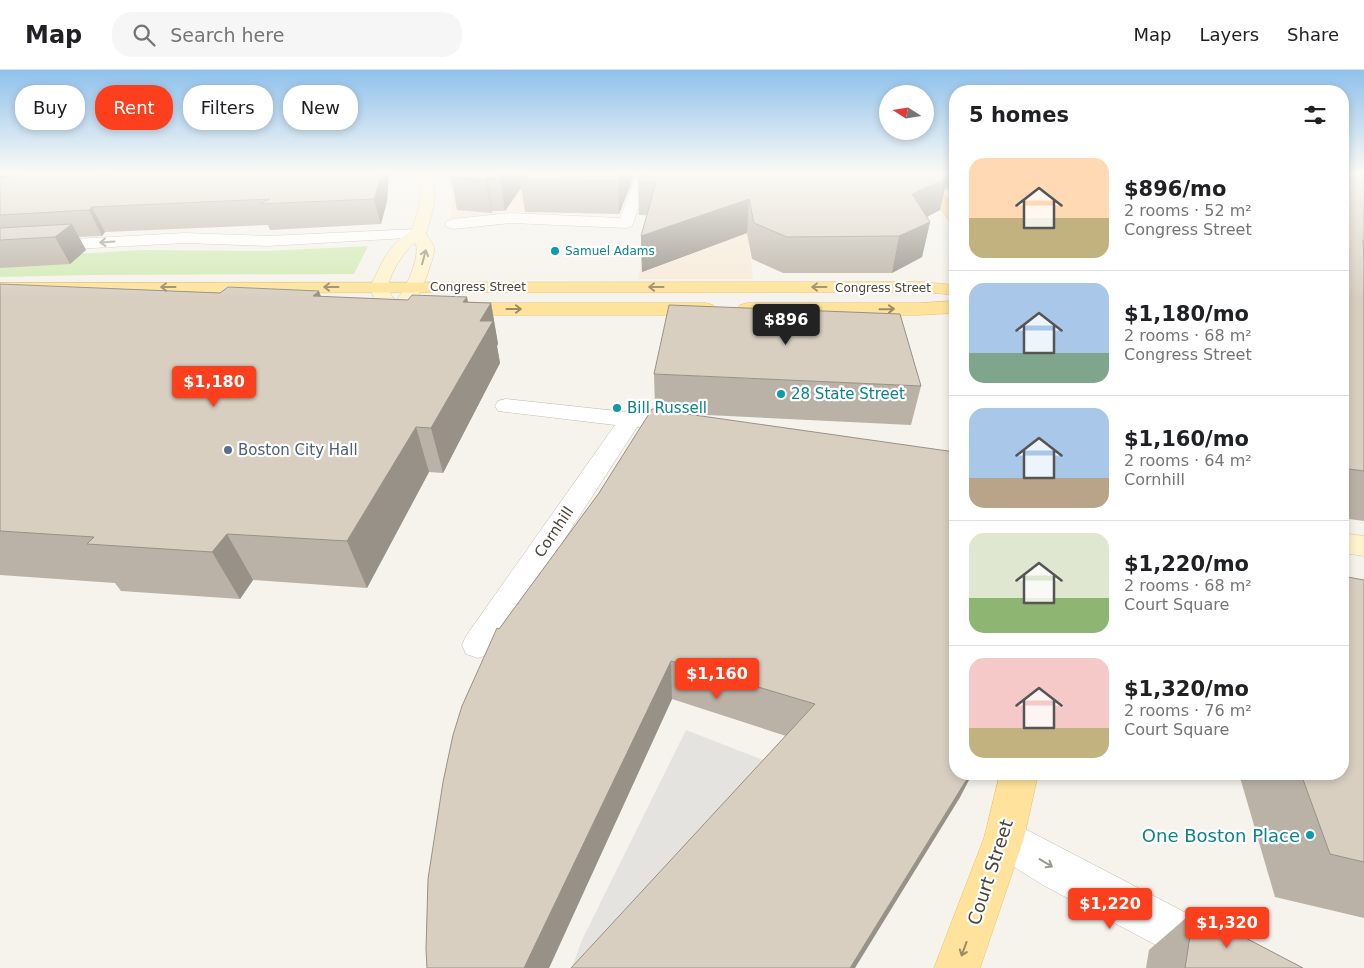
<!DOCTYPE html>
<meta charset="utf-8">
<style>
body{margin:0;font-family:"DejaVu Sans",sans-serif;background:#f6f6f6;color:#202124;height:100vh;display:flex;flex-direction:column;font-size:19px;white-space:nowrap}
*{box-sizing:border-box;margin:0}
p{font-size:16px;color:#757577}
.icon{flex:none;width:28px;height:28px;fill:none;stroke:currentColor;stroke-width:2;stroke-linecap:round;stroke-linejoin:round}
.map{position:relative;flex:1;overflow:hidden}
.side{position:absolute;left:949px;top:15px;width:400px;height:695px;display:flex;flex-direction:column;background:#fff;border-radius:20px;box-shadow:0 2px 8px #0003}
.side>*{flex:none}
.hud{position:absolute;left:15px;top:15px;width:475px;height:45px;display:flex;gap:10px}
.needle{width:32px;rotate:282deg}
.fabs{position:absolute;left:879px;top:15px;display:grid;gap:10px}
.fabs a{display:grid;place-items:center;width:55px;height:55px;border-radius:50%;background:#fff;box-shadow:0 2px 8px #0003;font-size:25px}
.price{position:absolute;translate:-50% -42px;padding:0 11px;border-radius:5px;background:#fc3f1d;color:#fff;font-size:16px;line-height:32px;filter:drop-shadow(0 1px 2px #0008)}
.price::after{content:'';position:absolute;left:50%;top:30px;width:15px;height:11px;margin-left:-8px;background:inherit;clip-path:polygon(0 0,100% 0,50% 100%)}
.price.current{background:#222;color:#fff}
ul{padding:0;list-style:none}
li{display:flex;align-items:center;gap:15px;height:125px;padding:0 20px}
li+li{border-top:1px solid #e0e0e0}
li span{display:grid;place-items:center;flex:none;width:140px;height:100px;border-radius:15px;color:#555}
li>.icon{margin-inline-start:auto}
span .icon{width:60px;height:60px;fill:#fffc;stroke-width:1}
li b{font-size:21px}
h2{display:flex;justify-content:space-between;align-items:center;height:60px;padding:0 20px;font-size:21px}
.pill{padding:0 18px;border-radius:20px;background:#fff;box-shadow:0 2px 8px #0003;font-size:18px;line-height:45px}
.pill.current{background:#fc3f1d;color:#fff}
header{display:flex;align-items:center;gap:30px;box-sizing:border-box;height:70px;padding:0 25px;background:#fff;border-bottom:1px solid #e0e0e0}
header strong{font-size:24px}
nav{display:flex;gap:28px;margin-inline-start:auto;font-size:18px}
.search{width:350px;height:45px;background:#f6f6f6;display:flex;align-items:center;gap:12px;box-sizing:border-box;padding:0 18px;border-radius:20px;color:#757577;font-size:19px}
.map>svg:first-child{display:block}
</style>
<header>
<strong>Map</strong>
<div class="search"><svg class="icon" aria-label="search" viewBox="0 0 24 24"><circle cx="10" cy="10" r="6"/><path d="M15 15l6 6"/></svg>Search here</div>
<nav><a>Map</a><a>Layers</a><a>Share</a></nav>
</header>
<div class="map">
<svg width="1364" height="898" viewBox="0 0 1364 898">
<rect width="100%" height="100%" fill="#f6f3ec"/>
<polygon fill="#f7ead8" points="446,103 753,103 749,173 753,209 638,209 654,145 504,141 492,148 449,153 452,128 451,116"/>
<polygon fill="#d2eab5" points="368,176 354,204 91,205 0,207 0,188 144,180 266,181"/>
<polygon fill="#e5e3e0" points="686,660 774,694 572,898 581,872"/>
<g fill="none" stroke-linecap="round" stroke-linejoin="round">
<defs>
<g id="street">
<polygon points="637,103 651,103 632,156 626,158 511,153 453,159 447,157 445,154 447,151 453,149 511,143 620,148"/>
<polygon points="955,119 955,127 932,127 930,124 932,121"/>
<polygon points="418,159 424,161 426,164 424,167 268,176 185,173 0,183 0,173 185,163 268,166"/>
<polygon points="506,329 682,348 690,350 694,355 690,360 682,362 637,357 490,584 478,588 466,584 462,575 466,566 615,355 498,341 495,336 498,331"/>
<polygon points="1004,748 1261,882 1268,898 1199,898 1043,815 990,782 984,768 990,754"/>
</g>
<g id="secondary">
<path d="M416,103h14c9,21 2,41 -4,61 2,4 7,9 8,13 1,7 -3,16 -5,22 -5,17 -21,61 -45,40 -9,-7 -11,-12 -14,-22 12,-24 17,-41 41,-56 7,-19 14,-38 5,-58zM415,173c7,9 -10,50 -19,57 -4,-3 -8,-8 -8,-14 2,-12 17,-37 27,-43z"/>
<polygon points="1342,463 1364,466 1364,486 1342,483"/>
</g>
<g id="primary">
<polygon points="914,103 928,103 955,138 955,153 950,151"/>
<polygon points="924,212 955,215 955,225 924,222 0,223 0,213"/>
<polygon points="955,231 955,243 919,245 747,245 740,243 737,239 740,235 747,233 919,233"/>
<polygon points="454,233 706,233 713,235 716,239 713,243 706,245 454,245 447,243 444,239 447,235"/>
<polygon points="1000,704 1038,704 1024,768 980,898 934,898 984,768"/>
</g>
</defs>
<use href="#street" stroke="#c2bbae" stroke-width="1"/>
<use href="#secondary" stroke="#d6c79b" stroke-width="1"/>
<use href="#primary" stroke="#e6c16a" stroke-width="1"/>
<use href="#street" fill="#fff" fill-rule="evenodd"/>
<use href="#secondary" fill="#fff3cd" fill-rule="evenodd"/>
<use href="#primary" fill="#ffe39c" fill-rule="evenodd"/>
</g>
<g fill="#bab2a6">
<polygon points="0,103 388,103 389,105 387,131 381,154 270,160 268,155 105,162 102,166 78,167 86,180 70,194 0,198"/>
<polygon points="452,103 635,103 619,144 525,142 521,118 505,141 492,141 492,143 457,140 451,107"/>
<polygon points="641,103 955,103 955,133 954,133 950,129 953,118 945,118 940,140 927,147 930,152 922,187 892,203 783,203 752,189 747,163 642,202 641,166 647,145 639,145 638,112"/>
<polygon points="1342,103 1364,103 1364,451 1342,448"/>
<polygon points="0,214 220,223 319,221 321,227 491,233 498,274 497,276 500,293 443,403 429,402 367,518 253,510 240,529 121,521 115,513 0,505"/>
<polygon points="654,304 921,316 911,355 686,344 955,704 972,704 959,729 786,666 672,629 549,898 427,898 499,559 599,423 655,339"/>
<polygon points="1364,510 1364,848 1275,827 1239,704 1342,704"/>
<polygon points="1194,841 1303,898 1146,898 1149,880"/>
</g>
<g fill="#979187">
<polygon points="0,103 104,103 104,104 0,124"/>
<polygon points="381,103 388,103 389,105 387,131 381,154 374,129"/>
<polygon points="505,103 532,103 520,109 521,118 505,141 500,109"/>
<polygon points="621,103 635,103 619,144 618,111"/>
<polygon points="487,108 492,141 492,143 486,110"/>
<polygon points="947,108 940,140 905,158 912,124"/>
<polygon points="749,129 747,163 642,202 641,166"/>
<polygon points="92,137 105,162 102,166 89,140"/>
<polygon points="930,152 922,187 892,203 899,166"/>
<polygon points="72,154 86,180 70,194 55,167"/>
<polygon points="319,221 332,261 313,226"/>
<polygon points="467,227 475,267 463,232"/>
<polygon points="491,233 498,274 497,276 500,293 443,403 431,358 480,251"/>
<polygon points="416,357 429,402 367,518 347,471"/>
<polygon points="227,464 253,510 240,529 212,482"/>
<polygon points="671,591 672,629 549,898 524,898"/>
<polygon points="970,704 972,704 959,729 855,898 850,898"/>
</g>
<g fill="#d8cfc1" stroke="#979187">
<polygon points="23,103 98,103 98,104 109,105 110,103 381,103 381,107 374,129 260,134 270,129 92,137 89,140 0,145 0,109"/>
<polygon points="452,103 505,103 500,109 487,108 486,110 451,107"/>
<polygon points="524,103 621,103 618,111 520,109"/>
<polygon points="641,103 943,103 947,108 912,124 930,152 899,166 787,167 754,153 749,129 641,166 656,112 638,112"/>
<polygon points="1342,103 1364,103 1364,170 1363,170 1364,191 1364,401 1342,398"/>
<polygon points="72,154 55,167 0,170 0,158"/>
<polygon points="0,214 220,223 228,217 319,221 313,226 408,230 412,225 467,227 463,232 491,233 480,251 493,251 431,358 416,357 347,471 227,464 212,482 87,474 94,467 0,461"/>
<polygon points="669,235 900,244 921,316 654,304"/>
<polygon points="652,339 955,382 955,704 970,704 850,898 571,898 815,634 671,591 524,898 427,898 426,879 428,809 443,712 453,665 462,636 497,558 499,559 599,423"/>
<polygon points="1342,506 1364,510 1364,792 1330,784 1301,704 1342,704"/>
<polygon points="1194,841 1303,898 1185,898"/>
</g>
<defs><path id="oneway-shaft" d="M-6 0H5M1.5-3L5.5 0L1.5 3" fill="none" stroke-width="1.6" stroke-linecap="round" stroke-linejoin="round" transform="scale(1.25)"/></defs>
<g stroke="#9c9892">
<use href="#oneway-shaft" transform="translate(107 172) rotate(176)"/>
<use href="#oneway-shaft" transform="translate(1046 793) rotate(31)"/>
</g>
<use stroke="#9c937c" href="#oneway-shaft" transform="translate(424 187) rotate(-75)"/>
<g stroke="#9c8c66">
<use href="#oneway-shaft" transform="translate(168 217) rotate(180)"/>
<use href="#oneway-shaft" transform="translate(331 217) rotate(180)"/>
<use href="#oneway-shaft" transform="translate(656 217) rotate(-180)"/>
<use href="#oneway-shaft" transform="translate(819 217) rotate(-180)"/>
<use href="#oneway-shaft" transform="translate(514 239)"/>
<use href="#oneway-shaft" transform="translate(887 239) rotate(-1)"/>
<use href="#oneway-shaft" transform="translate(964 879) rotate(110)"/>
</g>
<linearGradient id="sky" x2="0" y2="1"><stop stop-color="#8fc1ec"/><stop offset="0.45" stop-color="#fbfaf6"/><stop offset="1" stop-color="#fbfaf6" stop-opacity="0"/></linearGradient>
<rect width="1364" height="229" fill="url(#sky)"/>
<g fill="#0f9aa8" stroke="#fff" stroke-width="2">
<circle cx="555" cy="181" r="5"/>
<circle cx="781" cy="324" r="5"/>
<circle cx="617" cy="338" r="5"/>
<circle cx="1310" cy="765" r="5"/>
</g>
<circle fill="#5c6f8a" stroke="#fff" stroke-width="2" cx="228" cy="380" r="5"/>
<g text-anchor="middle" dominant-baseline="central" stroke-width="4.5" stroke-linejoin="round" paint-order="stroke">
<g font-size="12" fill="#0d838f" stroke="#fff" text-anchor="start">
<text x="565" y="181">Samuel Adams</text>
</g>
<g font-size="12" fill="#4b4439" stroke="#fff">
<text x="478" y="217">Congress Street</text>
<text x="883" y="218">Congress Street</text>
</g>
<g font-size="15" fill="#0d838f" stroke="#fff" text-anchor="start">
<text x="791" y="324">28 State Street</text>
<text x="627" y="338">Bill Russell</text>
</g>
<g font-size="15" fill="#4e5e75" stroke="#fff" text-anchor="start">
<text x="238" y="380">Boston City Hall</text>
</g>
<g font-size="15" fill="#4b4439" stroke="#fff">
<text transform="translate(554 462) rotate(-56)">Cornhill</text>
</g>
<g font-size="18" fill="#0d838f" stroke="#fff" text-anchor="end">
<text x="1300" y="765">One Boston Place</text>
</g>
<g font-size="18" fill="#4b4439" stroke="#fff">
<text transform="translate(990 802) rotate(-72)">Court Street</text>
</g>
</g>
</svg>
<div class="fabs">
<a><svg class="needle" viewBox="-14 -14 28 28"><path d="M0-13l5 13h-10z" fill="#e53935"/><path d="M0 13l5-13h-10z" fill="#757577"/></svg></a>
</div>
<b class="price current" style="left:786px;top:276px">$896</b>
<b class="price" style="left:214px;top:338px">$1,180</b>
<b class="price" style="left:717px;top:630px">$1,160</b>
<b class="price" style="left:1110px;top:860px">$1,220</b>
<b class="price" style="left:1227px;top:879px">$1,320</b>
<div class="hud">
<a class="pill">Buy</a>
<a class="pill current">Rent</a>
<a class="pill">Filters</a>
<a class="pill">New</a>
</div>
<section class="side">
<h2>5 homes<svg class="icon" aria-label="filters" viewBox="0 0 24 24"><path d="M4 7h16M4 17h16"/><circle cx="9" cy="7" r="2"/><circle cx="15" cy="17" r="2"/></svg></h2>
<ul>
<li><span style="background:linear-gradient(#ffd9b3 60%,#c2b280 0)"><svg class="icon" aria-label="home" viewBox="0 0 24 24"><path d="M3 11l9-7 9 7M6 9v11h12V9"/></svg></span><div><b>$896/mo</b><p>2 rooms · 52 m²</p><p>Congress Street</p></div></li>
<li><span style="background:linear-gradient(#a9c7e8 70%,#7fa58c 0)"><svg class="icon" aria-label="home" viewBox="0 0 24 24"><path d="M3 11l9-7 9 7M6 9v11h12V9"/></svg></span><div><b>$1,180/mo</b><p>2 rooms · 68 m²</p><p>Congress Street</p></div></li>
<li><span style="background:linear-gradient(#a9c7e8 70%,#b9a48a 0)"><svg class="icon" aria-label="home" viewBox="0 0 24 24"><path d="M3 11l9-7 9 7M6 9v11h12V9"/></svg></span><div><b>$1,160/mo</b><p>2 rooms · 64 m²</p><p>Cornhill</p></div></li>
<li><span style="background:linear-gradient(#dfe7d0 65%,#8fb573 0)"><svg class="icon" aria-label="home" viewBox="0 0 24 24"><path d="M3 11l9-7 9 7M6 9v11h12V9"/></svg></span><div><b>$1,220/mo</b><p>2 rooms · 68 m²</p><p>Court Square</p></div></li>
<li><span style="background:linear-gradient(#f6c9c9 70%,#c2b280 0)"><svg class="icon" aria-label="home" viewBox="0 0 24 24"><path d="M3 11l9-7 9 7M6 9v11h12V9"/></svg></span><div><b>$1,320/mo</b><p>2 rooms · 76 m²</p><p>Court Square</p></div></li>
</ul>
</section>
</div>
